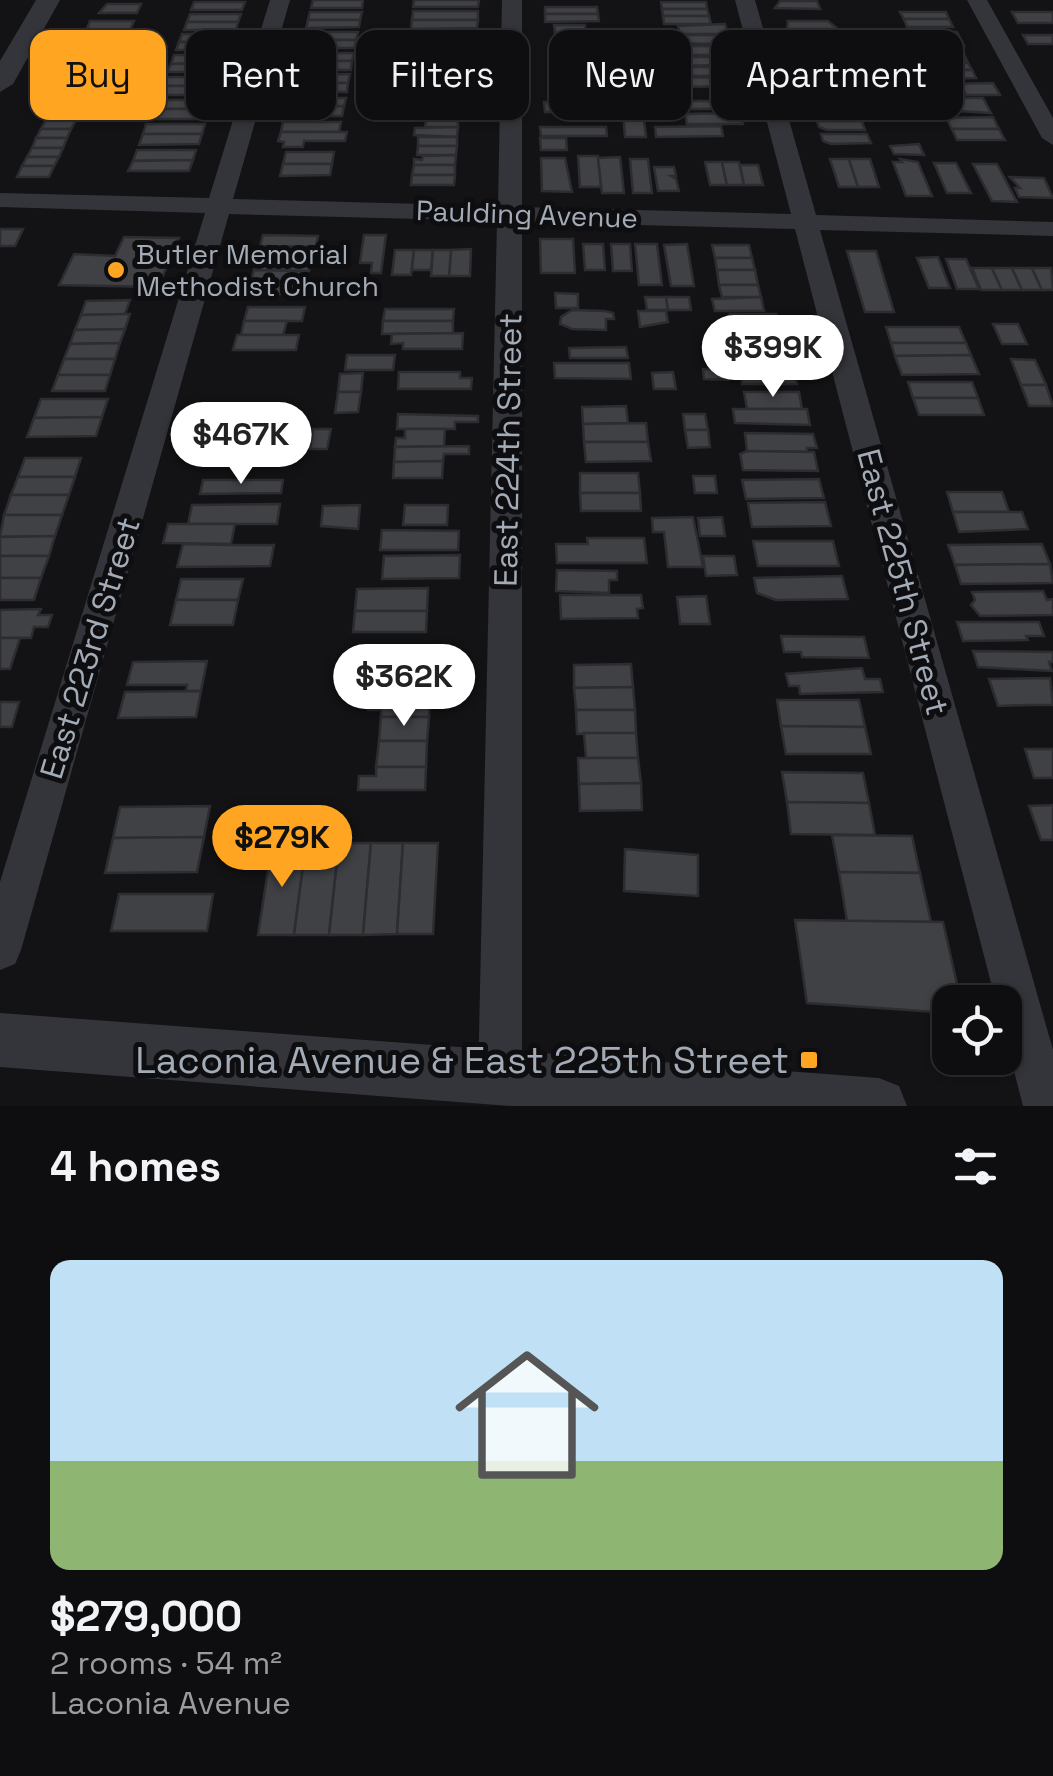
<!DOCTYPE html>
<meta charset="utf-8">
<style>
body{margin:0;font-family:"Space Grotesk",sans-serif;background:#171719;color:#f1f3f6;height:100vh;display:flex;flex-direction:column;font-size:38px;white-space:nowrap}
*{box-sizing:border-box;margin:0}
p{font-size:32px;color:#9b9c9f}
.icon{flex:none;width:55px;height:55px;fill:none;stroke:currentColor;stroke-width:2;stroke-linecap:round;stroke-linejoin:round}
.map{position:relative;height:1106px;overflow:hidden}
.sheet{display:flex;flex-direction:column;background:#0e0e10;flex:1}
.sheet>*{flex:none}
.top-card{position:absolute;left:30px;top:30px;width:995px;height:90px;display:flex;gap:20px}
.tools{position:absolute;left:932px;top:985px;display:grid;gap:20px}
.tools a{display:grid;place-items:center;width:90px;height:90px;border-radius:20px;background:#0e0e10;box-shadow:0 2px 8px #0004,0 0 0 2px #2e2e30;font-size:50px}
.price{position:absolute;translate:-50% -85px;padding:0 22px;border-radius:35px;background:#fff;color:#222;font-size:32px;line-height:65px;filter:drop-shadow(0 2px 5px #0008)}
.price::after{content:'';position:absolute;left:50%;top:60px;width:30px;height:22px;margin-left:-15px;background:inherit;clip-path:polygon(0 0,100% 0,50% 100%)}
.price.current{background:#ffa521;color:#111}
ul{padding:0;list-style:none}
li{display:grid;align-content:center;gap:20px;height:530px;padding:0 50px}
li+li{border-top:2px solid #2e2e30}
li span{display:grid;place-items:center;height:310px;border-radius:20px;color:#555}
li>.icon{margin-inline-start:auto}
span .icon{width:180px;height:180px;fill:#fffc;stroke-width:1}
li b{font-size:42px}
h2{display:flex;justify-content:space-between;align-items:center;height:120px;padding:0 50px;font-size:42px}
.pill{padding:0 35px;border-radius:20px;background:#0e0e10;box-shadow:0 2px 8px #0004,0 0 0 2px #2e2e30;font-size:35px;line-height:90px}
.pill.current{background:#ffa521;color:#111}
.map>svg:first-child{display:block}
</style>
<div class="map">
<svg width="1053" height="1106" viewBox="0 0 1053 1106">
<rect width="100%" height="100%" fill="#131315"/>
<g fill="#3f4145" stroke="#2d2d31" stroke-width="2.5">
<polygon points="313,0 363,0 362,8 311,8"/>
<polygon points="414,0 479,0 478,7 413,7"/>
<polygon points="780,1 817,1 820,9 775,8"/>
<polygon points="194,2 245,2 242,10 191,10"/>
<polygon points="661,2 706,2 707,9 662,9"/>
<polygon points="107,4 141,4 137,13 99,13"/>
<polygon points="545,7 597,7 598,14 545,14"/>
<polygon points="662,9 707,9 709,16 663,16"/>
<polygon points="413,11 478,11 478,20 412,20"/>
<polygon points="310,12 362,12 360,20 308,20"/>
<polygon points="900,12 946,12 949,19 904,19"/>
<polygon points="1012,12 1053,12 1053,23 1018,23"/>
<polygon points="190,14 241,14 238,22 187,22"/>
<polygon points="545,14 598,14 599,21 545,22"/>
<polygon points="663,16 709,16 711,24 664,24"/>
<polygon points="904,19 949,19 953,27 907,27"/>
<polygon points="308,20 360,20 359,27 306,28"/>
<polygon points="412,20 478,20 477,28 411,29"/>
<polygon points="90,21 134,21 130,30 94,30 87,28"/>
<polygon points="788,21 828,21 838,29 787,29"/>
<polygon points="187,22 238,22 236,30 184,30"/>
<polygon points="725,24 728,34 680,34 678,26"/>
<polygon points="554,25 585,25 586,33 555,33"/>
<polygon points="870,30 877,45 861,45 855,31"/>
<polygon points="919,31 957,32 961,40 923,40"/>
<polygon points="305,32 358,32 356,40 303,40"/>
<polygon points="410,32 476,32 476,41 409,41"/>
<rect x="555" y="33" width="31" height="7"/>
<polygon points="182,34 234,34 232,42 179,42"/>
<polygon points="675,35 721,35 723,44 668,43 668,39 676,39"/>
<polygon points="1023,35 1053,35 1053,44 1028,44"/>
<polygon points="84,36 130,36 125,46 87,46 88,42 81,42"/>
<polygon points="303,40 356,40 355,48 301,48"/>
<polygon points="555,40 586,40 587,47 555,48"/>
<polygon points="923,40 961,40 964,46 927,48"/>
<polygon points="794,41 841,41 848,50 793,50"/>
<polygon points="179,42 232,42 229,50 176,50"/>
<polygon points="426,45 485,45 485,49 463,49 463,52 425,52"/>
<polygon points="678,46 718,46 721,50 720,55 679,55"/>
<polygon points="587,47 588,55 556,55 555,48"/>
<polygon points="426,52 463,52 462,60 425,60"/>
<polygon points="843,52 849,66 808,66 804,53"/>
<polygon points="300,53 354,53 352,61 298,61"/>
<polygon points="927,54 964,54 968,63 931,63"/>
<polygon points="174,55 227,55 225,63 171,64"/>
<rect x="556" y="55" width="32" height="8"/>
<polygon points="92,56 125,56 123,62 116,62 111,73 74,73 80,58"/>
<polygon points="679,57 721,57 725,61 723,65 675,66"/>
<polygon points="426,60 462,60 462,68 425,68"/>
<polygon points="298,61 352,61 351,70 296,70"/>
<polygon points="225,63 222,72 167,72 171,64"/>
<polygon points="556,63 588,63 589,71 556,71"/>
<polygon points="931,63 968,63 972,70 935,70"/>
<polygon points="681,67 736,67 738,76 683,76"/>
<polygon points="462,68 461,76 425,75 426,70 431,68"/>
<polygon points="935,70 972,70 976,78 938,79"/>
<polygon points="556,71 589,71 589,79 557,79"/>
<polygon points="801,72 845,72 849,82 805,82"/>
<polygon points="350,74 348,83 292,83 294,75"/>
<polygon points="68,76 113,76 109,85 55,85"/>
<polygon points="424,76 461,76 461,84 423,85"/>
<polygon points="165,77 220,77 217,86 162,86"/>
<polygon points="675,77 735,78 737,86 677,87"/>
<polygon points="557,79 589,79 590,87 557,88"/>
<polygon points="292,83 348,83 347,92 290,92"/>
<polygon points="993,83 1000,95 966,95 964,91 949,91 945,84"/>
<polygon points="461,84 460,93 422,93 423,85"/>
<polygon points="162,86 217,86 215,95 158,95"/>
<polygon points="816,87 849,87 852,94 819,95"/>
<polygon points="61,89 91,89 87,97 57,97"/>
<polygon points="429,93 460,93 460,101 428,101"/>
<polygon points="852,94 855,102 821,103 819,95"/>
<polygon points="57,97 87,97 83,106 53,106"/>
<polygon points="290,98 346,98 344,106 287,107"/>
<polygon points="937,98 983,98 991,113 943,110"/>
<polygon points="156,100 213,100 210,109 153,109"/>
<polygon points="428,101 460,101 459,110 427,110"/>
<polygon points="689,101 736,101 738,109 690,109"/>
<polygon points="544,102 595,102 596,112 545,112"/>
<polygon points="344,106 342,116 285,116 287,107"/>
<polygon points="819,107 857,107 860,116 815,116 813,110 820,110"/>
<polygon points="153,109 210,109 207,119 149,119"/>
<polygon points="420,110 459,110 458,119 420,117"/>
<polygon points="50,111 80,111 76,120 46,120"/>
<polygon points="623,112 643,112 646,137 625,137"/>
<polygon points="740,113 743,124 687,124 685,114"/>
<polygon points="993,117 999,129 952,129 946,118"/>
<polygon points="426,119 458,119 458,127 425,127"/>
<polygon points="46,120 76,120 71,129 41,129"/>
<polygon points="817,121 862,121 865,130 827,130 819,127"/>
<polygon points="283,122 341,122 339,132 281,132"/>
<polygon points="146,124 205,124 202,134 143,134"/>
<polygon points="721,126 723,136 656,137 655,127"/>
<polygon points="458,127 457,137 414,135 415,128"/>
<polygon points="540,127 606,127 607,136 541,136"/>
<polygon points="41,129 71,129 67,138 36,138"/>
<polygon points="952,129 999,129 1005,140 957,140"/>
<polygon points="281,132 347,132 345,141 304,141 303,147 283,147 284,142 278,141"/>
<polygon points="143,134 202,134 199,144 139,145"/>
<polygon points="821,134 867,134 871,143 831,144 823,141"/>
<rect x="418" y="137" width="39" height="9"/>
<polygon points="36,138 67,138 63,148 32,148"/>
<polygon points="540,138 566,138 567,150 541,150"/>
<polygon points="919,144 924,155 894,154 890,146"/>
<polygon points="418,146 457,146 456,155 417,155"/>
<polygon points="32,148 63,148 59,157 27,157"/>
<polygon points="137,150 196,150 193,160 133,161"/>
<polygon points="286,152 334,152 332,164 283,164"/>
<polygon points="456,155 455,165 414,165 414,159 422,160 423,156"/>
<polygon points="578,156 598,156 601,187 580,187"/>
<polygon points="27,157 59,157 54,166 22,166"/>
<polygon points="620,157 624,193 602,193 598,158"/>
<polygon points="541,158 565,158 572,192 542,191"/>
<polygon points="630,159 648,159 652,193 633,193"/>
<polygon points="830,159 849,159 858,187 839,187"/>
<polygon points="849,159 870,159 879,187 858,187"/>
<polygon points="900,159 918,162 932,196 906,196 893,162 902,162"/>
<polygon points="193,160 189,171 128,171 133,161"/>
<polygon points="705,162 722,162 727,185 710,185"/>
<polygon points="722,162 739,162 744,185 727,185"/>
<polygon points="934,163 956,163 971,193 947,193"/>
<polygon points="283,164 332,164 330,175 280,176"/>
<polygon points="973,164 997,164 1017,202 992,201"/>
<polygon points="414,165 455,165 455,175 412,175"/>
<polygon points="740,165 758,165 763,185 744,185"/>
<polygon points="22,166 54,166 49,177 17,177"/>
<polygon points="654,167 674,167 676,176 671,176 676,179 679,191 658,191"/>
<polygon points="412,175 455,175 454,185 411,185"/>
<polygon points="1010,177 1044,178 1053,198 1019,197 1015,188 1020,188"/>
<polygon points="0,229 23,229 15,246 0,246"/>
<polygon points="263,235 318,236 316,247 260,246"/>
<polygon points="364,235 386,235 381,273 371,273 372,263 360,263"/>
<polygon points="124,237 179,238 158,287 59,285 74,254 115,256"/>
<polygon points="540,239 573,239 575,273 541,273"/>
<polygon points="583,244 603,244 605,270 585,270"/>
<polygon points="611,244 630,244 632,271 613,271"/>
<polygon points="635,244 657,244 662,285 639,285"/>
<polygon points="687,244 694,286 671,286 664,245"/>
<polygon points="712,245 749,245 752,258 715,258"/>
<polygon points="260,246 306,247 303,258 257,258"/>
<polygon points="471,249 470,276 449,276 451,250"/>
<polygon points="395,250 414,250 411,275 392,275"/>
<polygon points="414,250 433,250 431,270 412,270"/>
<polygon points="433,250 451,250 449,276 431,276"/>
<polygon points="847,251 876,251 894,312 865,312"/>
<polygon points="938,257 950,288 929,288 917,258"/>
<polygon points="257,258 303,258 311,259 309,271 254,270"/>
<polygon points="715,258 752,258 755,270 717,270"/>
<polygon points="946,259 966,259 979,289 957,289"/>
<polygon points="972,268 992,268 1002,290 981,290"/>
<polygon points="992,268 1012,268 1022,290 1002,290"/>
<polygon points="1012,268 1032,268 1042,290 1022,290"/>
<polygon points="1032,268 1051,268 1053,290 1042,290"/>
<polygon points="254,270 301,271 298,281 251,281"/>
<polygon points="717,270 755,270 758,285 719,285"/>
<polygon points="251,281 298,281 296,294 248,294"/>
<polygon points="719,285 758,285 761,297 722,297"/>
<polygon points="555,293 578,294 578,308 556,308"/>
<polygon points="645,297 666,297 668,310 647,310"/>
<polygon points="666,297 689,297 691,310 668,310"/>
<polygon points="761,297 764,311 715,311 712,299"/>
<polygon points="130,300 125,314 81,315 86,301"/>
<polygon points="248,307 305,307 302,321 244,321"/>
<polygon points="385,309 454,309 453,321 383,321"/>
<polygon points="572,310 605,311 613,313 614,319 606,319 606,330 572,329 560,324 561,317"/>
<polygon points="638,311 666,311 668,322 640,327"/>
<polygon points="125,314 130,314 125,329 75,330 81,315"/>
<polygon points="730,314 776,314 779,327 732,326"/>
<polygon points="244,321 287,321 283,335 241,335"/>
<polygon points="383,321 453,321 453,333 382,334"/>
<polygon points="993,324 1018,324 1027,344 1002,344"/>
<polygon points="886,327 959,327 966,343 891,343"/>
<polygon points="125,329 120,343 70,344 75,330"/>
<polygon points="734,330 786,330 789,345 736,345"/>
<polygon points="463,333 462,349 403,349 403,343 391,344 392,334"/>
<polygon points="237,335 299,335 296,350 233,350"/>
<polygon points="120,343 115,359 64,359 70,344"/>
<polygon points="891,343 966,343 971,355 895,356"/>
<polygon points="626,347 628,358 570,358 569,348"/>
<polygon points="737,352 790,352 793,368 740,368"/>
<polygon points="347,355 395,355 393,370 345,370"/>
<polygon points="971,355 979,374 902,375 895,356"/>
<polygon points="64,359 115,359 110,375 58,375"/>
<polygon points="1011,359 1035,360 1046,385 1021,385"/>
<polygon points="554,363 629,363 631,379 555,378"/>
<polygon points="740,368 793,368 797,384 742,384"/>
<polygon points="703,369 727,370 728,380 704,379"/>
<polygon points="399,372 460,372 460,378 472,378 471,389 398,389"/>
<polygon points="673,372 676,389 654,389 652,373"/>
<polygon points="363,373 361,392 338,392 340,374"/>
<polygon points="58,375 110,375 105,391 52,391"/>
<polygon points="908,382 972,382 978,398 913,398"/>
<polygon points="1021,385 1046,385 1053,406 1029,406"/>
<polygon points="338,392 361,392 358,412 335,413"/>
<polygon points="744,392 799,392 802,409 747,409"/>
<polygon points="913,398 978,398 984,415 919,415"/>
<polygon points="41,399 108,399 102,417 34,418"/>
<polygon points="288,405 285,423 220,424 224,406"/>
<polygon points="626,406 628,423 583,424 582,407"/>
<polygon points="733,409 807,409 810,425 735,423"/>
<polygon points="398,414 478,416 478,422 455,422 455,429 397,429"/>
<polygon points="683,414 705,414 708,430 685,430"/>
<polygon points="102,417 96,436 27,437 34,418"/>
<polygon points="646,423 648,442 584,442 583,424"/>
<polygon points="194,429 285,429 282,446 190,446"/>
<polygon points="313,429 331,429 327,449 310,449"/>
<polygon points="405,429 445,429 444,446 395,447 396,438 405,438"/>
<polygon points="685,430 708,430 710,447 688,448"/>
<polygon points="745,433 813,434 817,448 807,448 807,452 747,451"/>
<polygon points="584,442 648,442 651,461 586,462"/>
<polygon points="469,446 469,454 444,454 443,461 394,462 395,447"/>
<polygon points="747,451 814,452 818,471 743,470 740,454"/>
<polygon points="25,458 81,458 75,477 18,477"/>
<polygon points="443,461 442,478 393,478 394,462"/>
<polygon points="580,473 638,473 640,493 580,493"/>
<polygon points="693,476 715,476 717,493 695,493"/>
<polygon points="18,477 75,477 69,495 11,495"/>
<polygon points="819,479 824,498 746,499 742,480"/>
<polygon points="203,480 283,480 281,493 200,494"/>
<polygon points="947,492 1002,492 1009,512 953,512"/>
<polygon points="580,493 640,493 641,511 581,511"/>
<polygon points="11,495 69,495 62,515 4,515"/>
<polygon points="825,502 831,526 752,527 748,503"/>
<polygon points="280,504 277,524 188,524 192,505"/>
<polygon points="360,505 358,529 321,526 323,506"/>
<polygon points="405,505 448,505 447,525 403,525"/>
<polygon points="953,512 1022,512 1028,529 959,532"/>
<polygon points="4,515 62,515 55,536 0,537"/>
<polygon points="693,517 703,567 668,567 664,532 653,532 652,518"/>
<polygon points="722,517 725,536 700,536 698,518"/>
<polygon points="168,524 235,524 231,544 163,543"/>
<polygon points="382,530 459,531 458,550 380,550"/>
<polygon points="55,536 49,556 0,556 0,537"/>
<polygon points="587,538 644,538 647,563 557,563 556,544 588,544"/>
<polygon points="753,541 833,541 839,566 758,566"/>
<polygon points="183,544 231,545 274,545 270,566 177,567"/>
<polygon points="1042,544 1050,564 955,565 948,545"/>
<polygon points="460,555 459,578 382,579 384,556"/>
<polygon points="0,556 49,556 41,578 0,578"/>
<polygon points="703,556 734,556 737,575 706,576"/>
<polygon points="1050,564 1053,583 961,584 955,565"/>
<polygon points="557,570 617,571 617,580 609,580 609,593 556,591"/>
<polygon points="842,576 848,599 776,600 757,593 754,578"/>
<polygon points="0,578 41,578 34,600 0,600"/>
<polygon points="181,579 243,579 238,600 176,600"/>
<polygon points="428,588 427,611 355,611 357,589"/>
<polygon points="1043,591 1047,600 1053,599 1053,615 980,616 971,605 975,600 972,592"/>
<polygon points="560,595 641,595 643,608 637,609 638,618 561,619"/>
<polygon points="706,596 710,624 680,624 677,597"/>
<polygon points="176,600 238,600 233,625 170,625"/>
<polygon points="41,609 38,615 52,615 48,627 34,627 31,638 0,638 0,610"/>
<polygon points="355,611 427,611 426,632 353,632"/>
<polygon points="957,622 1039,622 1044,636 1026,636 1028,640 963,641"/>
<polygon points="781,636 864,637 869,658 802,657 801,652 784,652"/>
<polygon points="0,638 20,638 10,669 0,669"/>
<polygon points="433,650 431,672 385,672 387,651"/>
<polygon points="973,651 1053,652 1053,662 1049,662 1052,671 978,667"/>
<polygon points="207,661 201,691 186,691 187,685 127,685 133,662"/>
<polygon points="631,664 633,687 574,688 574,665"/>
<polygon points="862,668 865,679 880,679 883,692 800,694 799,686 789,686 786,674"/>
<polygon points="385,672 431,672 430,695 383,695"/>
<polygon points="1050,678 1053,705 1028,705 998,706 989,679"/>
<polygon points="633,687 635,710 576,710 574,688"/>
<polygon points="201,691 196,717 118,718 125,692"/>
<polygon points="369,695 430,695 429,717 381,717 381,710 368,710"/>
<polygon points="777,700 859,700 865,727 781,726"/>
<polygon points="0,702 19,702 12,727 0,727"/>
<polygon points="576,710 635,710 636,733 577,734"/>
<polygon points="381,717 429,717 427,741 379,741"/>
<polygon points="781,726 865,727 871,754 786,754"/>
<polygon points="584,733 636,733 638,758 586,758"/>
<polygon points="379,741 427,741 426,767 376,767"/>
<polygon points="1025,749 1053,749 1053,778 1034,778"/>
<polygon points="578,758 638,758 641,783 579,784"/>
<polygon points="376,767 426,767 425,790 358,790 359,776 376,776"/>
<polygon points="782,772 863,773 869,803 787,802"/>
<polygon points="641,783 642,810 580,811 579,784"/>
<polygon points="787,802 869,803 875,835 791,834"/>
<polygon points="1053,805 1053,840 1041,840 1029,806"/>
<polygon points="210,806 204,837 113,838 120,807"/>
<polygon points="832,835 912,836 920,873 839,872"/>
<polygon points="204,837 197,872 105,873 113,838"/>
<polygon points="306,843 294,935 258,935 272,844"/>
<polygon points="306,843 339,843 329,935 294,935"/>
<polygon points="339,843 371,843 363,935 329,935"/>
<polygon points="371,843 403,843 397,934 363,935"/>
<polygon points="403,843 438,843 433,934 397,934"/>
<polygon points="625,849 698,855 698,896 624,891"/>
<polygon points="839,872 920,873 931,922 847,921"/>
<polygon points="119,894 213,894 207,931 111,931"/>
<polygon points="795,920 943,922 961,1002 950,1002 950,1013 807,1003"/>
</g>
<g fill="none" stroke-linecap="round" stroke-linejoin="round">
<g fill="#34353a" fill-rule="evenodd">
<polygon points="270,0 290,0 233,199 498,206 502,0 522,0 522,207 791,214 735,0 755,0 816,215 1053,222 1053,236 820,230 1053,1050 1053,1106 1023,1106 1005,1036 1005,1002 996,1002 795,229 522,222 522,1080 516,1096 500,1102 484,1096 478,1080 497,221 229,214 21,950 15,964 0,970 0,882 205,213 0,207 0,193 209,198"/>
<polygon points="967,0 987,0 1053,118 1053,145 1042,138"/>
</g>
<g fill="#34353a" fill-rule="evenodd">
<polygon points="36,0 60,0 13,84 0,92 0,61"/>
<polygon points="0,1013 879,1078 899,1086 907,1106 511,1106 0,1067"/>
</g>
</g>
<g fill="#ffa521" stroke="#0e0e10" stroke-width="4">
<circle cx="116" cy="270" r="10"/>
<rect x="799" y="1050" width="20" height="20" rx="5"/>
</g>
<g text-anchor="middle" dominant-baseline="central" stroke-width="10" stroke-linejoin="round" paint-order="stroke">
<g font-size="28" fill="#a3abb7" stroke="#0e0e10">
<text transform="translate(527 214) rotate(2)">Paulding Avenue</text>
</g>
<g font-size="28" fill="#a3abb7" stroke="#0e0e10" text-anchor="start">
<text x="136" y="254">Butler Memorial<tspan x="136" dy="32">Methodist Church</tspan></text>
</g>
<g font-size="32" fill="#a3abb7" stroke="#0e0e10">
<text transform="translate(508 450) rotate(-89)">East 224th Street</text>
<text transform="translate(903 582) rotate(75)">East 225th Street</text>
<text transform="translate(90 648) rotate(-73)">East 223rd Street</text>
</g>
<g font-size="38" fill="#a3abb7" stroke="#0e0e10" text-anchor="end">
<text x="789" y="1060">Laconia Avenue &amp; East 225th Street</text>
</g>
</g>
</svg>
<div class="tools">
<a><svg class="icon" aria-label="locate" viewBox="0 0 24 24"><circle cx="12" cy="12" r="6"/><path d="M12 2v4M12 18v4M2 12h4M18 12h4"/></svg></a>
</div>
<b class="price" style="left:773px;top:400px">$399K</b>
<b class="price" style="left:241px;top:487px">$467K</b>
<b class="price" style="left:404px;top:729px">$362K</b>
<b class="price current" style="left:282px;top:890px">$279K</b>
<div class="top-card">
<a class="pill current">Buy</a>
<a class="pill">Rent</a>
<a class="pill">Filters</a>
<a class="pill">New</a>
<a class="pill">Apartment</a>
</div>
</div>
<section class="sheet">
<h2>4 homes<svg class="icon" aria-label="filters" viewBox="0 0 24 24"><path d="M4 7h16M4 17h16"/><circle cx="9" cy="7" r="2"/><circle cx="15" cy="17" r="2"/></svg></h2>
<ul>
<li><span style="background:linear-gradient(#bfe0f5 65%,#8fb573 0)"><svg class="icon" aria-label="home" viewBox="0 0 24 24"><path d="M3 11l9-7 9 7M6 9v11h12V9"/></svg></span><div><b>$279,000</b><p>2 rooms · 54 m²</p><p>Laconia Avenue</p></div></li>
</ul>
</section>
